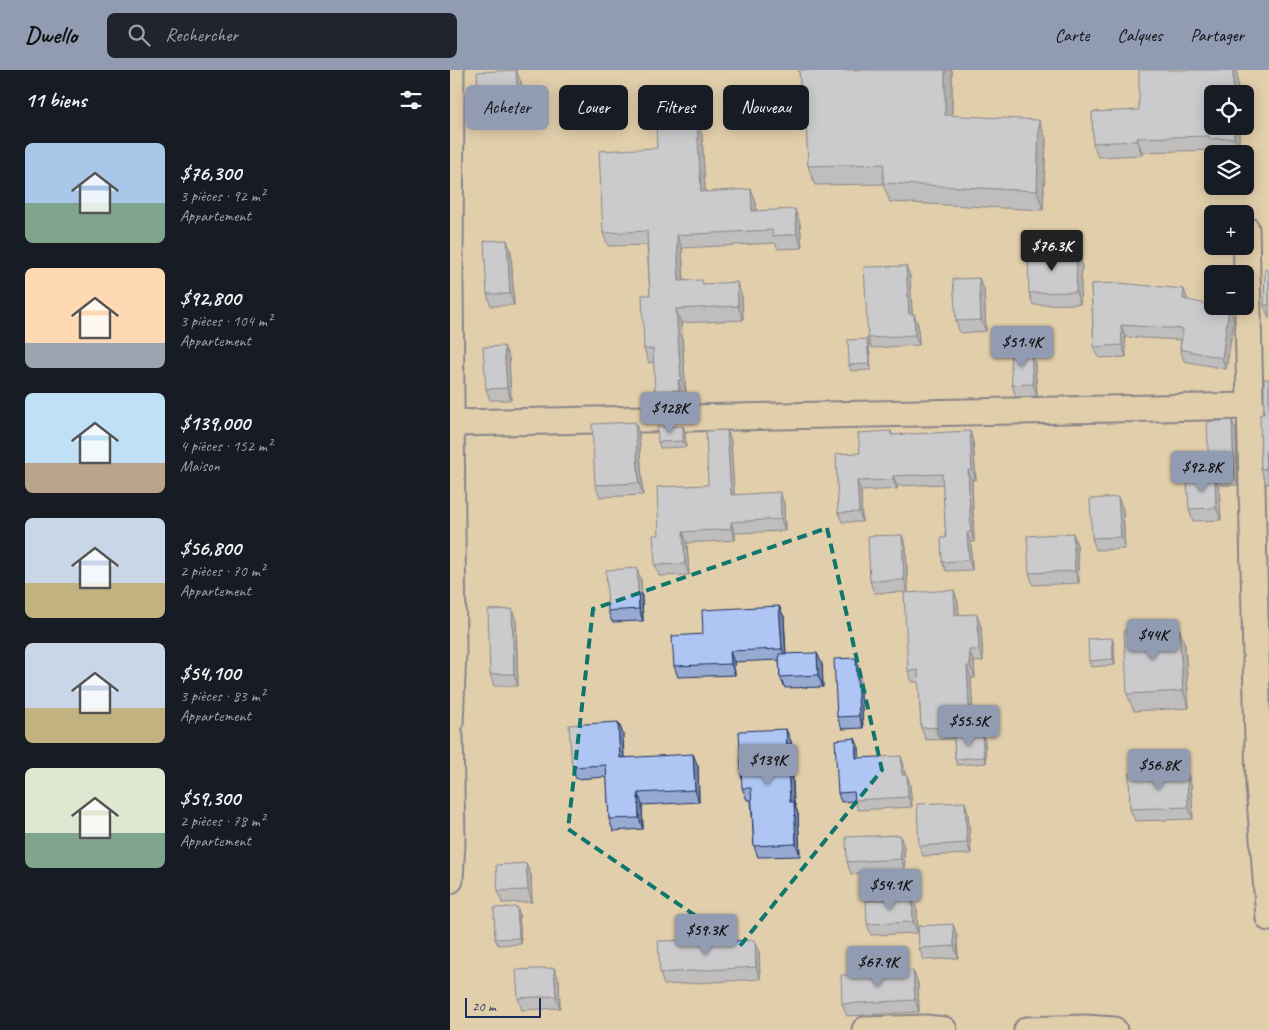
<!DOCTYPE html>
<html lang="fr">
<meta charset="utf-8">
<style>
body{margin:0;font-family:Caveat,sans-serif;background:#20242c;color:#f1f3f6;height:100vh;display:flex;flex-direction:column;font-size:19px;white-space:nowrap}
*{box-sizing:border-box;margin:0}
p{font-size:16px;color:#9ea1a6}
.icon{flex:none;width:28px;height:28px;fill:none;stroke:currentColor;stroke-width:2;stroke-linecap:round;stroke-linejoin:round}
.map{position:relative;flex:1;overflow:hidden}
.details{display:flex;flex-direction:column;background:#171b24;width:450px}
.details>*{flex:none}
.hud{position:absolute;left:15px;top:15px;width:475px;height:45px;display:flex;gap:10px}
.buttons{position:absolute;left:754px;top:15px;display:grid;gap:10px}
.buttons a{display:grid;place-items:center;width:50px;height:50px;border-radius:8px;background:#171b24;box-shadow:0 2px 12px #0003;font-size:25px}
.scale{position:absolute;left:15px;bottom:12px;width:76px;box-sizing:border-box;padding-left:5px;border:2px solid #1b2f5e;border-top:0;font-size:14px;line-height:18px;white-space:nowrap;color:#1b2f5e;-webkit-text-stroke:4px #e1ceac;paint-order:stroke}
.price{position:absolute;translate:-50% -42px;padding:0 11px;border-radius:5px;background:#919bb2;color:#111;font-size:16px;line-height:32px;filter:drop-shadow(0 1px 2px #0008)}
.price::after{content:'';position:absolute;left:50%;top:30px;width:15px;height:11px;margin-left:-8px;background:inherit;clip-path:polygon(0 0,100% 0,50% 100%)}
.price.current{background:#222;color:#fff}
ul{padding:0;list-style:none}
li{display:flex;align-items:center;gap:15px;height:125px;padding:0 25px}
li span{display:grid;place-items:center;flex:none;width:140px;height:100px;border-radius:8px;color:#555}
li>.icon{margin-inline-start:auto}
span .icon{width:60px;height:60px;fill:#fffc;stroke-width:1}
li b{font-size:21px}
h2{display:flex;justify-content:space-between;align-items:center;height:60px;padding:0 25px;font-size:21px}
.tag{padding:0 18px;border-radius:8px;background:#171b24;box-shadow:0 2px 12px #0003;font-size:18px;line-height:45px}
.tag.current{background:#919bb2;color:#111}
header{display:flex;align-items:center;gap:30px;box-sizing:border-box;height:70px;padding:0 25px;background:#919bb2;color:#111}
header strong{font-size:24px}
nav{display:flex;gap:28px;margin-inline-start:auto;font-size:18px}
.search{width:350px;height:45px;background:#20242c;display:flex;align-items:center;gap:12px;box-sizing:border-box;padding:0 18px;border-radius:8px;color:#9ea1a6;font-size:19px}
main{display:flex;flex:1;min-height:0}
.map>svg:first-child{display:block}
</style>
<header>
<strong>Dwello</strong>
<div class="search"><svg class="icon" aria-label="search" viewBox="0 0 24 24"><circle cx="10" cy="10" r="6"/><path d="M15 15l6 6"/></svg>Rechercher</div>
<nav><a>Carte</a><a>Calques</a><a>Partager</a></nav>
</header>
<main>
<section class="details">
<h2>11 biens<svg class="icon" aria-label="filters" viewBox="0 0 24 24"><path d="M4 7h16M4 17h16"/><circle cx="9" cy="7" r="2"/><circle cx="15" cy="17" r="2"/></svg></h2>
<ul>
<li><span style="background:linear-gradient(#a9c7e8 60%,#7fa58c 0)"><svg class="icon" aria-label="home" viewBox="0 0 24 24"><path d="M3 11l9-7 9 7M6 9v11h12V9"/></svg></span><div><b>$76,300</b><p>3 pièces · 92 m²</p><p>Appartement</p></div></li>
<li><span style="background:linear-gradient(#ffd9b3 75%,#9aa5b1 0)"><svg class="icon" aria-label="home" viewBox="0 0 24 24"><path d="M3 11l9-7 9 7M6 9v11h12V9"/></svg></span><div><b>$92,800</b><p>3 pièces · 104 m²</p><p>Appartement</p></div></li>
<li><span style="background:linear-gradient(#bfe0f5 70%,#b9a48a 0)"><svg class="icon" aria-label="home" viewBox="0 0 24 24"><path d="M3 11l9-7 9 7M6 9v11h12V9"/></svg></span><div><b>$139,000</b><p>4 pièces · 152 m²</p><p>Maison</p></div></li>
<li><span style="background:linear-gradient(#c9d6e8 65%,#c2b280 0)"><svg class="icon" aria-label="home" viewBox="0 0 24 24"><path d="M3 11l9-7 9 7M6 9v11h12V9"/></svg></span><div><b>$56,800</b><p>2 pièces · 70 m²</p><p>Appartement</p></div></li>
<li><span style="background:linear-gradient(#c9d6e8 65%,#c2b280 0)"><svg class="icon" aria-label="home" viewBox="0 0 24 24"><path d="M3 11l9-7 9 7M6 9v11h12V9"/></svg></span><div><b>$54,100</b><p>3 pièces · 83 m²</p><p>Appartement</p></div></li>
<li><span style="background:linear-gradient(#dfe7d0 65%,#7fa58c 0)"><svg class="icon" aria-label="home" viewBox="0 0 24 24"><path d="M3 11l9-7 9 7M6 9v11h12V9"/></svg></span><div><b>$59,300</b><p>2 pièces · 78 m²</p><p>Appartement</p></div></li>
</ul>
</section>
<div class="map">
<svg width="819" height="960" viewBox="0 0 819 960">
<rect width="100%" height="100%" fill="#e1ceac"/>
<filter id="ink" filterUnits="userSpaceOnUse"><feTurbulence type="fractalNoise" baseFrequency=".02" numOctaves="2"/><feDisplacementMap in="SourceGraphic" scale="10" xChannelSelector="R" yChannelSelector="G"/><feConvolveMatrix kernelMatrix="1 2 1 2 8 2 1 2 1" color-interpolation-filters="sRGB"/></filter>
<g filter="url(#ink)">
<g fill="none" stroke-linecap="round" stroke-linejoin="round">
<defs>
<g id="street">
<polyline points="796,159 809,715 819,848"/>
<polyline points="2,353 801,336"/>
<polyline points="0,654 3,582 0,206 1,0"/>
<polyline points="0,666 2,771 0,810"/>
<polyline points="415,960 476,958 494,960"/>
<polyline points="577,960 635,958 664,960"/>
</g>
</defs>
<use href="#street" stroke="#1b2f5e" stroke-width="29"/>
<use href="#street" stroke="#e1ceac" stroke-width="25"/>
</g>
<g fill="#96aad2" stroke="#1b2f5e">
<polygon points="349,0 502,0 502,46 596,69 593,140 440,132 433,114 365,115 358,96 356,40 351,27"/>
<polygon points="787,0 788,24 762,24 762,56 789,56 789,82 764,82 763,80 692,82 692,85 648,87 643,73 689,40"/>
<polygon points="71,12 73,44 33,47 29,35"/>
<polygon points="247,51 252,65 255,121 306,133 306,141 350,153 352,178 328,179 325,173 232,178 234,210 254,214 292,226 293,250 231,253 236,323 233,323 234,334 210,334 205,321 204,292 199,293 194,279 200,225 197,175 158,176 153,163 207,78"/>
<polygon points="61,182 64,235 41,236 37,224"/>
<polygon points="627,182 632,194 630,234 583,235 579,223"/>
<polygon points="819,199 819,249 814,235"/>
<polygon points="460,206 462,244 468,254 469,275 422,278 418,268"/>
<polygon points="641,214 738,230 784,250 776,299 734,291 730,279 731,270 675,267 676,287 649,288 644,277"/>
<polygon points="534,219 536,261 510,263 506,251"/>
<polygon points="417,269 419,275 421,300 401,301 399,295"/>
<polygon points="54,276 59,288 61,330 40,330 36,319"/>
<polygon points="585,293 587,326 566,327 562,315"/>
<polygon points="819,309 819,414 816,414 811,399 814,344"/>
<polygon points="782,350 786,361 788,415 768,415 769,419 771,450 743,451 739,439 760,407 759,404"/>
<polygon points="185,352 189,364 193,425 150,427 145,415"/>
<polygon points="233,356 235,362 236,377 210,378 208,372"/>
<polygon points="277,360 281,371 284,425 334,433 335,461 285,463 285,470 237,473 239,505 209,506 205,495 209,465 258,415"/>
<polygon points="441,361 442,365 523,371 526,410 522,410 524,472 521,472 522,500 496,501 492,492 496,468 493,414 447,416 447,419 411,421 412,452 392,452 388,443 410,383"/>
<polygon points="673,439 675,479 646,480 642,468"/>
<polygon points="623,463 627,475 629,513 583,515 579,503"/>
<polygon points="452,465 456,477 458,522 424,523 420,511"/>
<polygon points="191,510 193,551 162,552 158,541"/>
<polygon points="508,532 509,544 531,556 533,591 524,592 525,608 521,608 524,665 532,665 535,671 536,693 507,695 505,689 504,669 476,670 471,658 469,612 462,612 458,601"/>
<polygon points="329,536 334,547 336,584 372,594 373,617 335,618 330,607 329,590 284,592 285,605 228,607 224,596 253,564"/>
<polygon points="62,539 66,551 68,616 44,616 40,604"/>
<polygon points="664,574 665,595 641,597 639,591"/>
<polygon points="735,575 739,638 684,641 677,624"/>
<polygon points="410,600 413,658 392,659 387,647"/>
<polygon points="168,652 173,664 174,687 248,696 249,732 192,735 193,759 163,761 159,749 157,707 126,709 122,697"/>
<polygon points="341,671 344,732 348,744 350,786 308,787 304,776 301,730 297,730 292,718"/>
<polygon points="409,678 409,688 454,695 455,705 460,715 462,737 408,740 405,731 391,732 388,723"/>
<polygon points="737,702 741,714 743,749 685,751 680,739"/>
<polygon points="518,743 521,784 473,786 469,776"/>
<polygon points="454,777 455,801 401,804 397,792"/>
<polygon points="81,805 82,832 52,833 48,821"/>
<polygon points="467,840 468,863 421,865 417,854"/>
<polygon points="69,843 71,874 48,875 45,869"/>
<polygon points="507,866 508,888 474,890 469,878"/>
<polygon points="238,870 240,873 309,882 310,909 214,915 210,903"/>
<polygon points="104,898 109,910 110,938 72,940 68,928"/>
<polygon points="463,901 468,913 469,942 397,946 392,934"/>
</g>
<g fill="#7a8bab" stroke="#1b2f5e">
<polygon points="66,0 71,12 73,44 68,33"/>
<polygon points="495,0 502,0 502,64 495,45"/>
<polygon points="783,0 787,0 788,24 783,24"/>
<polygon points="589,50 596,69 593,140 587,121"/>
<polygon points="247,51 252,65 256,135 251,122"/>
<polygon points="784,56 789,56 789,82 784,68"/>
<polygon points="687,68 692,82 692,85 687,71"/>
<polygon points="301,119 306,133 307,155 302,141"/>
<polygon points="345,139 350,153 352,178 347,164"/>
<polygon points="227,165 232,178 234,224 229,211"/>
<polygon points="57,170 61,182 64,235 60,224"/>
<polygon points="627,182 632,194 630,234 626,222"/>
<polygon points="456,196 460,206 463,255 459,244"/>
<polygon points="529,208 534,219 536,261 531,250"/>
<polygon points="287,212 292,226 293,250 288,236"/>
<polygon points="734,219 738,231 733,229"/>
<polygon points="779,238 784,250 776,299 772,288"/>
<polygon points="226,239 231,253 236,323 231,310"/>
<polygon points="464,244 468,254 469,275 465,265"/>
<polygon points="671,255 675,267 676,287 672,275"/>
<polygon points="417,269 419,275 421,300 419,294"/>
<polygon points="54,276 59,288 61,330 57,318"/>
<polygon points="581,281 585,293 587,326 583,314"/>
<polygon points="228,310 233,323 234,334 229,320"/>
<polygon points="782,350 786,361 788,415 784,404"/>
<polygon points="185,352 189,364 193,425 189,413"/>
<polygon points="233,356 235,362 236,377 233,371"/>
<polygon points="277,360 281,371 285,436 281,425"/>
<polygon points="520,361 523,371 526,410 522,400"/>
<polygon points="815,382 819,393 819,407 816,399"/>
<polygon points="518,400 522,410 524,472 521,462"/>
<polygon points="443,406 447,416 447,419 443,410"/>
<polygon points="765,407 769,419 771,450 766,438"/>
<polygon points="407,411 411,421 412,452 409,442"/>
<polygon points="330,422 334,433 335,461 331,449"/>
<polygon points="668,427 673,439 675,479 671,467"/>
<polygon points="281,452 285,463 285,470 281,459"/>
<polygon points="233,462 237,473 239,505 235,494"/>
<polygon points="517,463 521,472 522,500 519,490"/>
<polygon points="623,463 627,475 629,513 625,501"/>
<polygon points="452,465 456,477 458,522 454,510"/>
<polygon points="187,498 191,510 193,551 189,539"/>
<polygon points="504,520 508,532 509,556 505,545"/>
<polygon points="329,536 334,547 336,590 332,579"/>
<polygon points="62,539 66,551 68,616 64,604"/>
<polygon points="527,544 531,556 533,591 529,580"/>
<polygon points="729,558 735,575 739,638 733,621"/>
<polygon points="662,568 664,574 665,595 663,589"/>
<polygon points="519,580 524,592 525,608 520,596"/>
<polygon points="280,581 284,592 285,605 281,594"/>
<polygon points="367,583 372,594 373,617 368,605"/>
<polygon points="406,588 410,600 413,658 409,646"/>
<polygon points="517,596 521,608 524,668 520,656"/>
<polygon points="168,652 173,664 174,700 170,688"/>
<polygon points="336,659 341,671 344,744 340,732"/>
<polygon points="532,665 535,671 536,693 534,687"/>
<polygon points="405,668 409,678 410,698 406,688"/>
<polygon points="243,684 248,696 249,732 245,720"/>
<polygon points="451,686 454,695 456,715 452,705"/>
<polygon points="737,702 741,714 743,749 738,737"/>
<polygon points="457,705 460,715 462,737 458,727"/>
<polygon points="188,723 192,735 193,759 189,748"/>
<polygon points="344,732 348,744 350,786 346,774"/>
<polygon points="515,732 518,743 521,784 517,773"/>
<polygon points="450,765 454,777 455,801 451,789"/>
<polygon points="76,793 81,805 82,832 78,820"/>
<polygon points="462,828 467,840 468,863 463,852"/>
<polygon points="67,837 69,843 71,874 69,868"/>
<polygon points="503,854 507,866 508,888 504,876"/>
<polygon points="305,870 309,882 310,909 306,897"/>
<polygon points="104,898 109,910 110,938 106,926"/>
<polygon points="463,901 468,913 469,942 465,930"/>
</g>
<g fill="#afc6f4" stroke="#1b2f5e">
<polygon points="66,0 68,33 29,35 27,2"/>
<polygon points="349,0 495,0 495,45 589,50 587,121 433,113 434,94 358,96 355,26 351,27"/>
<polygon points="689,0 783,0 783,24 762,24 762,56 784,56 784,68 759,69 759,66 687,68 687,71 643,73 642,42 689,40"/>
<polygon points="247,51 251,122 301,119 302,141 345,139 347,164 323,166 322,160 227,165 229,211 252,210 253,214 287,212 288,236 226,239 231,310 228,310 229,320 205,321 203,279 194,279 192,225 200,225 197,161 153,163 149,81 207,78 206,53"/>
<polygon points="57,170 60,224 37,224 34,171"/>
<polygon points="627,182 626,222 579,223 578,183"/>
<polygon points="456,196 459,244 464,244 465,265 418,268 414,197"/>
<polygon points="815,199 819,199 819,235 814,235"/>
<polygon points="529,208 531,250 506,251 503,209"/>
<polygon points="668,213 734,219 733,229 762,235 762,236 770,236 779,238 772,288 730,279 733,259 671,255 672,275 644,277 641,214"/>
<polygon points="417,269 419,294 399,295 398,270"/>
<polygon points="54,276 57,318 36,319 33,277"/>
<polygon points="581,281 583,314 562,315 560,282"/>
<polygon points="814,309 819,309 819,382 815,382 816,399 811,399 810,344 814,344"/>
<polygon points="782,350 784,404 759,404 757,352"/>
<polygon points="185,352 189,413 145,415 142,354"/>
<polygon points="233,356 233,371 208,372 207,357"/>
<polygon points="277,360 281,425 330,422 331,449 281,452 281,459 233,462 235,494 205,495 203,465 209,465 207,417 258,415 256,361"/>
<polygon points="441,361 441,365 520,361 522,400 518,400 521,462 517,463 519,490 492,492 491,468 496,468 492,404 443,406 443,410 407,411 409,442 388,443 386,384 410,383 408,363"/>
<polygon points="765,407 766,438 739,439 737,409"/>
<polygon points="668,427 671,467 642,468 640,429"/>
<polygon points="623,463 625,501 579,503 577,466"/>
<polygon points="452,465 454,510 420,511 418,466"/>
<polygon points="187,498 189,539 158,541 156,500"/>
<polygon points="504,520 505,545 527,544 529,580 519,580 520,596 517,596 520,656 471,658 468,600 458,601 454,523"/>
<polygon points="329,536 332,579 280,581 281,594 224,596 222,566 253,564 252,540"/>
<polygon points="62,539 64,604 40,604 38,540"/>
<polygon points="729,558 733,621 677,624 674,560"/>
<polygon points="662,568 663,589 639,591 638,569"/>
<polygon points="367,583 368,605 330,607 329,584"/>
<polygon points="406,588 409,646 387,647 384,589"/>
<polygon points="168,652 170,688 243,684 245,720 188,723 189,748 159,749 156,695 122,697 119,655"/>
<polygon points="336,659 340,732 344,732 346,774 304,776 301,718 292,718 289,661"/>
<polygon points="532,665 534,687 505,689 504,666"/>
<polygon points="405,668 406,688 451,686 452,705 457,705 458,727 405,730 404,722 388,723 385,670"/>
<polygon points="737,702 738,737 680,739 679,704"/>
<polygon points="515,732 517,773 469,776 467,734"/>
<polygon points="450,765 451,789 397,792 396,767"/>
<polygon points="76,793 78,820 48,821 46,795"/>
<polygon points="462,828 463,852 417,854 416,831"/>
<polygon points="67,837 69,868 45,869 44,838"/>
<polygon points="503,854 504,876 469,878 468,856"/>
<polygon points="238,870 239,873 305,870 306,897 210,903 208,871"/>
<polygon points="104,898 106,926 68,928 66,900"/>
<polygon points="463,901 465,930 392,934 391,905"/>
</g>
</g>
<path d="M0 0H819V960H0ZM377,458l55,242 -142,176 -172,-117 25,-220z" fill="#e1ceac" fill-opacity=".55" fill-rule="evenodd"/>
<path fill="none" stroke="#0f766e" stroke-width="4" stroke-dasharray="10 6" stroke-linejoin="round" d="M377,458l55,242 -142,176 -172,-117 25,-220z"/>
</svg>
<div class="buttons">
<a><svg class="icon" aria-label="locate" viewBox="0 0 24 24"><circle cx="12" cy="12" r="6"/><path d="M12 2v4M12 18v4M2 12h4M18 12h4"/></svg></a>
<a><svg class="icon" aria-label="layers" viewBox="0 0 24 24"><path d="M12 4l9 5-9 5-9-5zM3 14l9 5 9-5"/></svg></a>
<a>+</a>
<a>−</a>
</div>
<div class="scale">20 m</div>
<b class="price current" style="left:602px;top:202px">$76.3K</b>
<b class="price" style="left:572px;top:298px">$51.4K</b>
<b class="price" style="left:220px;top:364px">$128K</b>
<b class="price" style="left:752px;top:423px">$92.8K</b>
<b class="price" style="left:703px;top:591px">$44K</b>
<b class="price" style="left:519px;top:677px">$55.5K</b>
<b class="price" style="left:318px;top:716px">$139K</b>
<b class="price" style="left:709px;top:721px">$56.8K</b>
<b class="price" style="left:440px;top:841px">$54.1K</b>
<b class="price" style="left:256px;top:886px">$59.3K</b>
<b class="price" style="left:428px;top:918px">$67.9K</b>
<div class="hud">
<a class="tag current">Acheter</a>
<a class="tag">Louer</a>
<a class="tag">Filtres</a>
<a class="tag">Nouveau</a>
</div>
</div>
</main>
